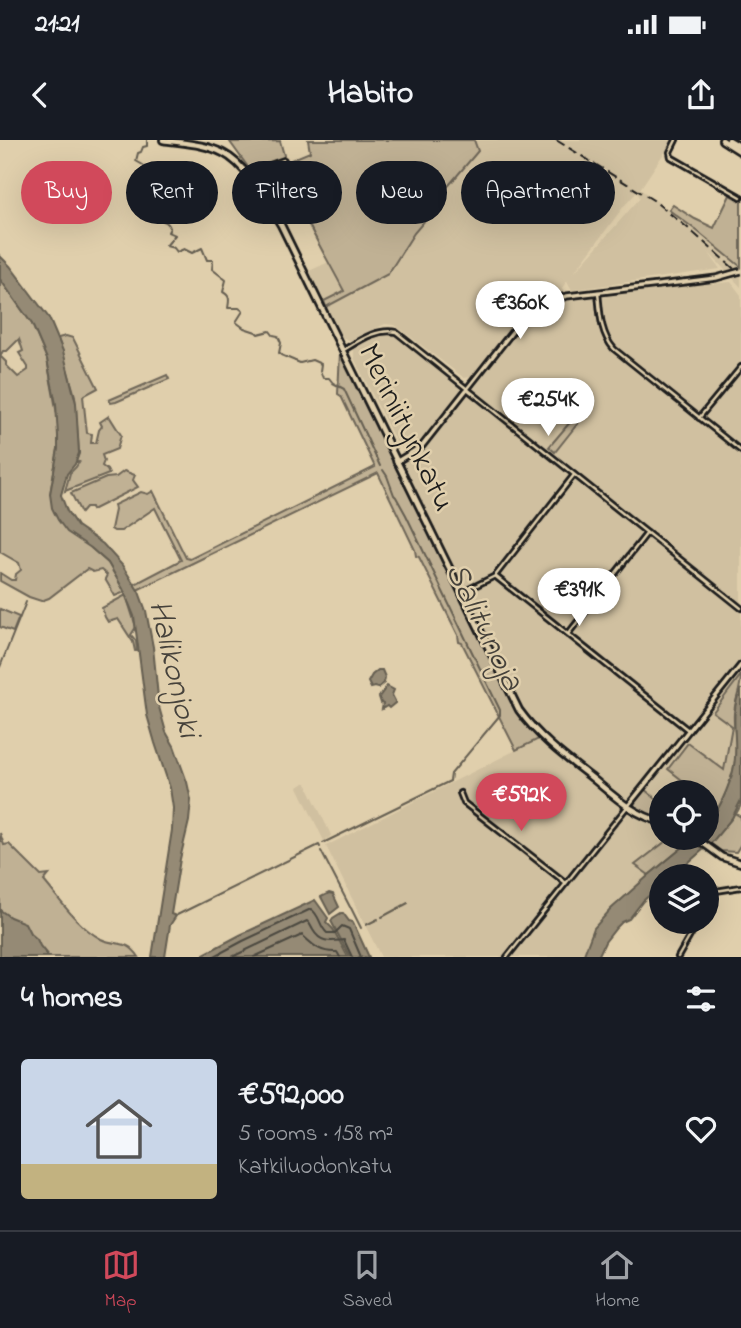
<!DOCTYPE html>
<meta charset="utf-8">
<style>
body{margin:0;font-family:"Indie Flower",sans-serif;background:#242831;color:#f1f3f6;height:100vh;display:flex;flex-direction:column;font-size:26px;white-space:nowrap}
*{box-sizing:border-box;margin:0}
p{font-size:23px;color:#9ea1a6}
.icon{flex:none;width:38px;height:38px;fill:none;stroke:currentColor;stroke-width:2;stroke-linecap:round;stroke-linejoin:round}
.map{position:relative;height:817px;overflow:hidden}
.panel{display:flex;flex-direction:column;background:#171b24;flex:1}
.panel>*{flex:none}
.top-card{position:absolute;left:21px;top:21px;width:700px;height:63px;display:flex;gap:14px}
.controls{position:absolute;left:649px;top:640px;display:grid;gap:14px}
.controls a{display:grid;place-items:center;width:70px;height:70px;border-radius:50%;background:#171b24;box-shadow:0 7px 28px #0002;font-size:35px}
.price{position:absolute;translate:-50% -60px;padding:0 16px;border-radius:24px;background:#fff;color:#222;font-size:23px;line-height:46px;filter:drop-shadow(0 2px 4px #0008)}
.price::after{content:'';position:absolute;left:50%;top:42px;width:21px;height:16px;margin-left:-10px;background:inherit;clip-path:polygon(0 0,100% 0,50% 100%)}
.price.selected{background:#d1495b;color:#fff}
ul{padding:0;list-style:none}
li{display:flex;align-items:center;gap:21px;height:175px;padding:0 21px}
li span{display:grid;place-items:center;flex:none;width:196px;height:140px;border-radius:7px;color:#555}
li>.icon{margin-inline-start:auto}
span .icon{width:84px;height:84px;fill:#fffc;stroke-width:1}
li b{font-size:30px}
h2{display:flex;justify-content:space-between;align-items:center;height:84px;padding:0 21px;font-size:30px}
.tag{padding:0 24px;border-radius:32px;background:#171b24;box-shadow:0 7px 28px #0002;font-size:24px;line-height:63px}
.tag.selected{background:#d1495b;color:#fff}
.status{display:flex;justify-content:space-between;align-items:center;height:49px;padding:0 35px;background:#171b24;direction:ltr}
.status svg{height:19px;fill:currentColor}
header{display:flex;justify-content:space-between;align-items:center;height:91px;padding:0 21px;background:#171b24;font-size:32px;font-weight:700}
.tabs{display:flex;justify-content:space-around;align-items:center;height:98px;border-top:2px solid #363941;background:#171b24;font-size:19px;color:#9ea1a6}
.tabs a{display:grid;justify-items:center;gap:4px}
.tabs .selected{color:#d1495b}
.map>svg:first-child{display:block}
</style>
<div class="status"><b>21:21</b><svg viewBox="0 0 49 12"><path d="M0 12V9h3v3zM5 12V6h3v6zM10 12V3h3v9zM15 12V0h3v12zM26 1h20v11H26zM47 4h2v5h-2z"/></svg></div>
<header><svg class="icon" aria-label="back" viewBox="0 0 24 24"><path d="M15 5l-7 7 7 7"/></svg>Habito<svg class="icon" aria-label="share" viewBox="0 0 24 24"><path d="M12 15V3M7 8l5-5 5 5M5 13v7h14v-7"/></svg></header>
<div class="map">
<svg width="741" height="817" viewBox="0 0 741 817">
<rect width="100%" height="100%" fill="#e0cfac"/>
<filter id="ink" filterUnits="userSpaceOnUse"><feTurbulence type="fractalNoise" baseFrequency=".0143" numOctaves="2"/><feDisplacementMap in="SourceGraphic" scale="14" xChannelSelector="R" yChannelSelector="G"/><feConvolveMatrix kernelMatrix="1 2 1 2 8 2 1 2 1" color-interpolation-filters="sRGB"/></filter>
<g filter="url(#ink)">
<g fill="#d0c0a0" fill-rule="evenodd">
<path d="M474,0h199l-7,13h-2l-24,36 58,42 43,38v18l-32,-34 11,16 -148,21 -5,-9 -5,7 2,6 -22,6 -25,21 -45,56 -8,1 -69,-53 -10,-1 -33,16h-3l-8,-3 -15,-30 62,-33 26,-41 24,-28 6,-13 33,-44zM637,52l3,6 -67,76 51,-68z"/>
<polygon points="329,122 344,152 324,161 309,131"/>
<polygon points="731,142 741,155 741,535 713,572 732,586 724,631 695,653 662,653 661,663 643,650 661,680 662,698 670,698 635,725 649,735 611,769 594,788 583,817 381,817 326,706 538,599 515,569 395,323 426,308 524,183 547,165 565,158 592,154"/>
<polygon points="386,193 395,195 463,250 422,298 413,307 404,311 396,302 354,218 354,208 376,196"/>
<polygon points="304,643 306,643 331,695 330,697 324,701 298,647"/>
</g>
<g fill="#c0b194" stroke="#6e6658" stroke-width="2" fill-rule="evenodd">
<path d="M308,0h166l4,11 -34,40 -6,14 -24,28 -26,41 -62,33 -2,-6 20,-10c-16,-31 -34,-60 -47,-92 -5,-12 -5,-25 -11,-37l24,-10z"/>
<polygon points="280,1 285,19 266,26 253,34 230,2"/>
<polygon points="730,55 741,61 741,127 696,90 669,70 673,65 695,79 714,88"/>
<path d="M0,139l32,45 15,35 11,61v29l-8,45 41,54 17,15 17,29 -10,4 -10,-17 2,-4 -6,-5 -8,2 -6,-3 -38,29 -8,3 -12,-4 -29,-16v-8l11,7h4l1,-6 5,-4 -2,-7 -19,-11zM19,199l4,12 -4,2 9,14v3l-10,7 -12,-12v-3l-6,-6 3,-5h4z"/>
<polygon points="66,196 73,198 98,248 83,256 87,293 92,294 91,303 96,303 99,290 102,286 100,282 109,276 121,295 117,309 102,315 104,321 102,326 107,330 109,334 65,351 70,333 76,327 79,322 76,322 79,313 75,256 58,198"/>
<polygon points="340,212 515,569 539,599 516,610 462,503 459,502 458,495 419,417 416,416 415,410 378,333 135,451 133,445 181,420 155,368 121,391 114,391 111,389 115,370 114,365 141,352 148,354 153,351 186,418 190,419 375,327 341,256 338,254"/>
<polygon points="167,235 169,239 116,262 111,263 109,260"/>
<polygon points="577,274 582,278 555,312 549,307"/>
<polygon points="124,331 135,335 133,340 138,347 92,370 91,367 86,367 81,373 71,353 106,338 116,337"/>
<polygon points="126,455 136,487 131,495 136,501 137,511 135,511 133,502 118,479 108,482 105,477 102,468"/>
<polygon points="0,469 19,477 13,492 0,487"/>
<path d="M741,535c0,15 -6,24 -7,38 -1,11 2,23 2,34 0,27 -12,56 -29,77v-31h-12l1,-2 -28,-22 20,-26 36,27 8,-44 -19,-14z"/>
<polygon points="644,649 661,663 661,680 641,674 635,668 634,662"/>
<polygon points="741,658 741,665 736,674 741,677 741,704 736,712 721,711 710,703 732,678"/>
<path d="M0,693l4,12 5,-1 32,32 8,-1 -5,6c17,20 33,45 57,58 16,8 25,-1 38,18h-139z"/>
<polygon points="670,698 694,698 649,735 635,725"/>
</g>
<g fill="#958a75" stroke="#655e51" stroke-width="2">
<polygon points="0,116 10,126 49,178 63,211 76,263 79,313 75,324 67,334 61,355 67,371 77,386 103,404 122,425 139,452 146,471 153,507 159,567 166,592 174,606 187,642 191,660 189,681 180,719 171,774 176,776 170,785 165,817 152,817 172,690 173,668 170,648 155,603 147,575 134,476 123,449 108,423 91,408 67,392 58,380 52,368 50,354 58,309 58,296 56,264 51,240 47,219 32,184 0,139"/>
<polygon points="378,530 382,530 385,537 384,543 378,548 375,547 371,548 368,542 372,535"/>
<polygon points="387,546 394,550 392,555 395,561 395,563 389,568 387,566 382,569 383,564 381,563 379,557"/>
<path d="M741,549v111l-9,18 -19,23 -40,35 -11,1 -1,8 -18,16 -14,18 -7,3 -6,6 -11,14 -7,15h-15l11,-29 17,-19 38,-34 45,-37h13c0,-19 6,-19 14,-35 5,-11 11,-24 13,-37 5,-26 -6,-52 7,-77z"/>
<polygon points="329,753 333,754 339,767 330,774 321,757"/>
<polygon points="315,760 328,778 326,782 333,789 348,817 203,817 204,814 240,795"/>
<polygon points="0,770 10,777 25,783 30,793 37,799 40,806 49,817 0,817"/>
<polygon points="341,773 343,773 349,781 353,782 369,817 350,817 331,781 333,778"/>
</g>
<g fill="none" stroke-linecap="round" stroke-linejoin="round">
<g stroke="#4c4840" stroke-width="2">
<path d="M213,817l30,-16 68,-32c9,6 8,17 16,24h8l7,-7 7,3 12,28"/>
<path d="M232,817l75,-36c3,2 4,6 6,9 8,14 19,11 31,10l8,17"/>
<path d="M254,817l48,-22c11,10 18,18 35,17l3,5"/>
</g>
<g stroke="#655e51" stroke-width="2">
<path d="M147,0v6l-4,1 -2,5 -3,1 -2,8 7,4 5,7 -7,4c-1,13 8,29 14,41l8,-1v5c4,1 6,3 7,7l-2,4 7,3 -9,11 8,2 3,4 7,-3 8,4 10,-5 5,12h6l-1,9 14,11 -3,12c8,4 6,9 5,16h11l4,3 -7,11 8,6 12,4 2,2 12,-3 3,4 5,1 3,7 -2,10 2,2 19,8 12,-3 9,4 -1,7 3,7h6l4,5 11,6 36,77"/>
<polyline points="0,527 26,462"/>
<polyline points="323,703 450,641 451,634 500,575 500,570 406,375 396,357 394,355 387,336 383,330"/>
<polyline points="321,711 350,767"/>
<polyline points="351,768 361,788"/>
<polyline points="177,775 319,705 320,707"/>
<polyline points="382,777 408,763"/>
<polyline points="366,785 378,779"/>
</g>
<defs>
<g id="minor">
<polyline points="676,0 670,12 671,17 741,57"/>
<polyline points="249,38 267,26 284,20"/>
<path d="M598,152c2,20 2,41 16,57l127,102"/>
<path d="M342,211c17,-10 34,-23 54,-19l345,276"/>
<polyline points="699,278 741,227"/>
<polyline points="495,436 574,335"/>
<polyline points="463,452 495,436 688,590"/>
<polyline points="568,494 647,393"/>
<polyline points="460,653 464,663 566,743"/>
<polyline points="707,767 716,751 741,747"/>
<polyline points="507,817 627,667"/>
<polyline points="678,817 698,782"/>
</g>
<g id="tertiary">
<path d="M396,322l26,-16 90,-114c15,-18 32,-31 55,-36l117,-14"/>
<polyline points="627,667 741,525"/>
</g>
<g id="secondary">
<path d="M163,0c19,3 43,4 60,13 24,12 44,50 58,72l238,485c20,28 46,47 73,68 22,18 41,37 70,44"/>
<polyline points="722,0 741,12"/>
<polyline points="729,0 741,7"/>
<polyline points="696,698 722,717 741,723"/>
</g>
</defs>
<use href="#minor" stroke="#1c1c1c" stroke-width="8"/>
<use href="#tertiary" stroke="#1c1c1c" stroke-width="9"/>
<use href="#secondary" stroke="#1c1c1c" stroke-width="10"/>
<use href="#minor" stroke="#e0cfac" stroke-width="2.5"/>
<use href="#tertiary" stroke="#e0cfac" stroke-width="3.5"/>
<use href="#secondary" stroke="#e0cfac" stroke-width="4.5"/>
<polyline stroke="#1c1c1c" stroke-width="2" stroke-dasharray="10 5" stroke-linecap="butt" points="556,0 653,60 689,89 741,135"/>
<defs>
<polyline id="tertiary-bridge" points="684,142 716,138 741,131"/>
</defs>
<use href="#tertiary-bridge" stroke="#1c1c1c" stroke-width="9" stroke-linecap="butt"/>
<use href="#tertiary-bridge" stroke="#e0cfac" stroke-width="3.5"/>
</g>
</g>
<g text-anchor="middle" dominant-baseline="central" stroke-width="5" stroke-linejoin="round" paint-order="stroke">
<g font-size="32" fill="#1c1c1c" stroke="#e0cfac">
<text transform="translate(405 288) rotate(64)">Meriniitynkatu</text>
</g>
<g font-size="33" font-style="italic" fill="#46423b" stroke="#e0cfac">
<text transform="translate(483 487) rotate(64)">Salitunoja</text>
<text transform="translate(173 529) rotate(77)">Halikonjoki</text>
</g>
</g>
</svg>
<div class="controls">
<a><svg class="icon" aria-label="locate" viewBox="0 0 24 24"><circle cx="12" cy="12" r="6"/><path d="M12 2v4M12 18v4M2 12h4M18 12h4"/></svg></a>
<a><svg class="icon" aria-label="layers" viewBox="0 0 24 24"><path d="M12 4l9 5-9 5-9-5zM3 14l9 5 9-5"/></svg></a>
</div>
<b class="price" style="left:520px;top:201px">€360K</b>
<b class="price" style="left:548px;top:298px">€254K</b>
<b class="price" style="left:579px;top:488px">€391K</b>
<b class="price selected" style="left:521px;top:693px">€592K</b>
<div class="top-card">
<a class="tag selected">Buy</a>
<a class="tag">Rent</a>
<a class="tag">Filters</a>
<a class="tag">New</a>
<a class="tag">Apartment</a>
</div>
</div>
<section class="panel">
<h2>4 homes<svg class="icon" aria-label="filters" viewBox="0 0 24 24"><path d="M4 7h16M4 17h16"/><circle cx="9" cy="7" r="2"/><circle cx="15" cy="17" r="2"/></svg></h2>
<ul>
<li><span style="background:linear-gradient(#c9d6e8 75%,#c2b280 0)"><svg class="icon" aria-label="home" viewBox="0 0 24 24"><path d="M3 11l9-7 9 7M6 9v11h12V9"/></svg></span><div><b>€592,000</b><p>5 rooms · 158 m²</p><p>Katkiluodonkatu</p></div><svg class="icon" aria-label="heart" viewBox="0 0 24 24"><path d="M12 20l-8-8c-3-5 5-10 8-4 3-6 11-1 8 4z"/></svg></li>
</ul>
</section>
<nav class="tabs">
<a class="selected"><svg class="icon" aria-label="map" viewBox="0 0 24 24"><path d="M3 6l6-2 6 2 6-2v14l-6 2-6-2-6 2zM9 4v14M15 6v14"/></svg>Map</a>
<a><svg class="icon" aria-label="saved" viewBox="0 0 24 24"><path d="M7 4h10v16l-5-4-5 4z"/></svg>Saved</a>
<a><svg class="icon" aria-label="home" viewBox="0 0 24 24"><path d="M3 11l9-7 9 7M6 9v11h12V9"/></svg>Home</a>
</nav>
